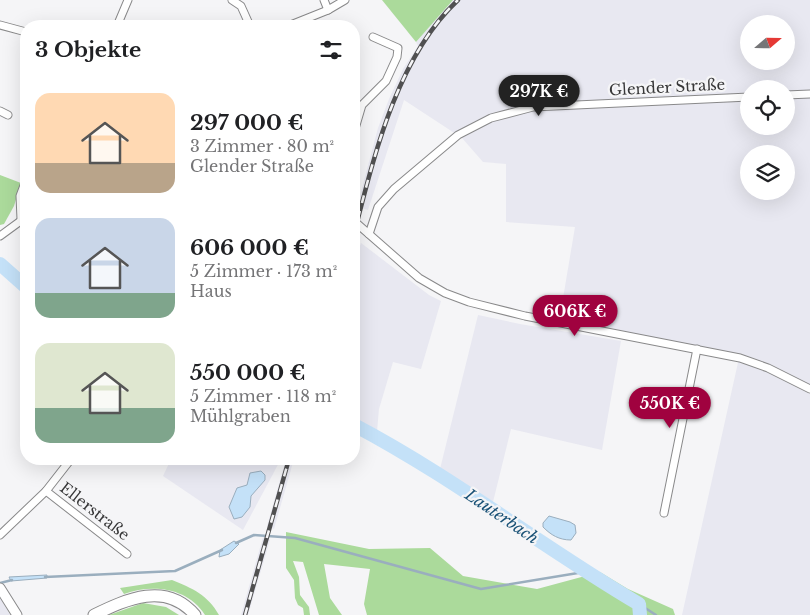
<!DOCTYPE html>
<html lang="de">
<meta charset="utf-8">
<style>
body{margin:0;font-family:"Libre Baskerville",serif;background:#f6f6f6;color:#202124;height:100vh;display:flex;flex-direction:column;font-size:19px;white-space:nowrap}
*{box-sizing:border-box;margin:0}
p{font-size:16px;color:#757577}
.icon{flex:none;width:28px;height:28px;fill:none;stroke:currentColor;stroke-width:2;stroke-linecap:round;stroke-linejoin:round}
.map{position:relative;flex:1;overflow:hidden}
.sheet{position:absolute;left:20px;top:20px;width:340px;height:445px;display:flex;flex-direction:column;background:#fff;border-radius:20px;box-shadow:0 5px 20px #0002}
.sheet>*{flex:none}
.needle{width:32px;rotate:70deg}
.fabs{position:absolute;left:740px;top:15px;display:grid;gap:10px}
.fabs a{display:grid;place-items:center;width:55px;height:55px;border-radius:50%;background:#fff;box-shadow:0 5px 20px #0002;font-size:25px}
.price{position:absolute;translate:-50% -42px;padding:0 11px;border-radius:18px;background:#a0023f;color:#fff;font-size:16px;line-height:32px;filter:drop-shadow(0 1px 2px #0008)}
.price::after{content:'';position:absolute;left:50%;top:30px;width:15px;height:11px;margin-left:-8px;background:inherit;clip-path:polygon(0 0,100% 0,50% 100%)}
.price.on{background:#222;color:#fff}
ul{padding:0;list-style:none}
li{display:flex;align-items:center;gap:15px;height:125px;padding:0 15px}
li span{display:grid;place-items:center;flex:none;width:140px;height:100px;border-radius:15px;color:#555}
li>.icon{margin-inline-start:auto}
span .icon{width:60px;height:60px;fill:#fffc;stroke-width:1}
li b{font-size:21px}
h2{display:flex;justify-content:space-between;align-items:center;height:60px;padding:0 15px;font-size:21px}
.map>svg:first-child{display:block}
</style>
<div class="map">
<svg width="810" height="615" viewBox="0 0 810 615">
<rect width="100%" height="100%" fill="#f5f5f7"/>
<g fill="#e8e8f1" fill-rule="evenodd">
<path d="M453,0h357v615h-128l57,-257 -179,-42 15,-89 -69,-5v-58l-23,-2 -21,-24 -58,-38 -36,110 -11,-3 21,-79 11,-29 14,-30 15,-23 -2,-4zM749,24h37v37h-37zM749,89h37v37h-37zM749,154h37v37h-37z"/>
<polygon points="361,243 429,295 441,301 421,369 393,362 379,409 377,431 354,420 354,264"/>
<polygon points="478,315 520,324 621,341 602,450 511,429 493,502 440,469"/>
<polygon points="171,459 281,459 243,530 163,476"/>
<polygon points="286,459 294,459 274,529 267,526"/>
<polygon points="263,537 270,540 248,615 241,615"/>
<polygon points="0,597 10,615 0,615"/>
</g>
<g fill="#abda9b">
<polygon points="382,0 453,0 416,42"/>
<polygon points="0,175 21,183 14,206 4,224 0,225"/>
<polygon points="286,532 369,549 430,548 463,576 537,589 600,572 628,589 673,609 675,615 367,615 364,604 370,569 324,564 330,598 342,615 319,615 303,562 293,561 299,577 300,595 309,607 310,615 304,615 303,608 298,605 295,598 294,580 286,568"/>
<path d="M172,580c20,8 36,15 47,35h-14c-18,-28 -53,-31 -81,-21l-4,-6z"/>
<polygon points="143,603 166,607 179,615 109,615"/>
</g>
<g fill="#c4e1f8" stroke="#9aaebe">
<polygon points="261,471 265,475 265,480 251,496 250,507 242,517 234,519 229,507 237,488 247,485 250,473"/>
<path d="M549,516l21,6 5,3 1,8 -5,7c-12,0 -20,-5 -28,-13v-4z"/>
<polygon points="234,541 239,544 229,554 219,557 220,550"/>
<polygon points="47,575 47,578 11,581 9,577"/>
</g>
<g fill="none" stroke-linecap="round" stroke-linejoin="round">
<g stroke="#9aaebe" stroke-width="2.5">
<polyline points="236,543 254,535 295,538 481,589 584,572"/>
<polyline points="45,577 175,571 222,550"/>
<polyline points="0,583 12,580"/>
<polyline points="639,604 656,615"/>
</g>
<g stroke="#c4e1f8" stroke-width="14">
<polyline points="0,264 26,287"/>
<path d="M354,425c99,52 188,122 285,179l1,11"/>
</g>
<defs>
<g id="minor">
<polyline points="232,0 241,6 250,26"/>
<polyline points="324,0 328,10"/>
<polyline points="0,25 26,32"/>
<polyline points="117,26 128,0"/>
<polyline points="288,26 328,10 345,0"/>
<polyline points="786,95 810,94"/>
<polyline points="0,111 8,115"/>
<polyline points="354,132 362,105 386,81 397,57 398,48 373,37"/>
<polyline points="21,219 20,196 26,180"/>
<polyline points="354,221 419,278 445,293 469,302 525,316 740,358 768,368 810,389"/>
<polyline points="369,234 378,207 394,189 458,135 491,118 533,107 749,97"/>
<polyline points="0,236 26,217"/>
<polyline points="46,491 127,554"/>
<polyline points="664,513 697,349"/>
<polyline points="0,535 46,491 71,459"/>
</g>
<polyline id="tertiary" points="0,588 17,615"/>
<path id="trunk" d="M94,615c33,-16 72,-34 101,0"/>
</defs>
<use href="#minor" stroke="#89898a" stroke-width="9"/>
<use href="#tertiary" stroke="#89898a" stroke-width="11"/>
<use href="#trunk" stroke="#89898a" stroke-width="13"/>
<use href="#minor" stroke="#fff" stroke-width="7"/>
<use href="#tertiary" stroke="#fff" stroke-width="9"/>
<use href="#trunk" stroke="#fff" stroke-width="11"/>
<defs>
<g id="rail">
<path d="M354,234c20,-78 43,-177 104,-234"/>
<polyline points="245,615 289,459"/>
</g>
</defs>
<use href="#rail" stroke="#505051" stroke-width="4.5"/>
<use href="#rail" stroke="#f5f5f7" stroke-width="2.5" stroke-dasharray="8" stroke-linecap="butt"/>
</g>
<g text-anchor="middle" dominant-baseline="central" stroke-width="4.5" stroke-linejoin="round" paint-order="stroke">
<g font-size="15" fill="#373738" stroke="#f5f5f7">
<text transform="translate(667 87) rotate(-3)">Glender Straße</text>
<text transform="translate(95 511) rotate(38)">Ellerstraße</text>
</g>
<g font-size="16" font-style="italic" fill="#195176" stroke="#f5f5f7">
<text transform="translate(502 516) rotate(34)">Lauterbach</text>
</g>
</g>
</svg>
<div class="fabs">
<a><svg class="needle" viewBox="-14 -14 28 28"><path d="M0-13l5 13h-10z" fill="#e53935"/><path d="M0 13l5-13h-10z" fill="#757577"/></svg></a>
<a><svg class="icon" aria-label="locate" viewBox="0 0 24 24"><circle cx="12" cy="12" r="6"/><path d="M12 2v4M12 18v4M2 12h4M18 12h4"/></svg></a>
<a><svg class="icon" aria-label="layers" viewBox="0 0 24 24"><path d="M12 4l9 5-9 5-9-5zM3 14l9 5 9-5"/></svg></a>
</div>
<b class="price on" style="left:539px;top:117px">297K €</b>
<b class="price" style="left:575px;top:337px">606K €</b>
<b class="price" style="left:670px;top:429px">550K €</b>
<section class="sheet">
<h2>3 Objekte<svg class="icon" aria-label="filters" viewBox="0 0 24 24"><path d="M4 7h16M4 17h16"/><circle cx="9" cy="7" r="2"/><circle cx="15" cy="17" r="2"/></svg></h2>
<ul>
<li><span style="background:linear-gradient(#ffd9b3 70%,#b9a48a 0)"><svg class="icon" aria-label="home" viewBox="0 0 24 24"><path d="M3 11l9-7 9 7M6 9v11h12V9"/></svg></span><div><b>297 000 €</b><p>3 Zimmer · 80 m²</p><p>Glender Straße</p></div></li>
<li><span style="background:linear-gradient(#c9d6e8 75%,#7fa58c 0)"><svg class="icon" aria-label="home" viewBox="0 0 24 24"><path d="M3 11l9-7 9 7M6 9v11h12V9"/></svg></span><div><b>606 000 €</b><p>5 Zimmer · 173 m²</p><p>Haus</p></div></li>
<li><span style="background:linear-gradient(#dfe7d0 65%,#7fa58c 0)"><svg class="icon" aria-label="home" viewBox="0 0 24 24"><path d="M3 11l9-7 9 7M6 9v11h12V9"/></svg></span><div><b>550 000 €</b><p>5 Zimmer · 118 m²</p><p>Mühlgraben</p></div></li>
</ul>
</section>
</div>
